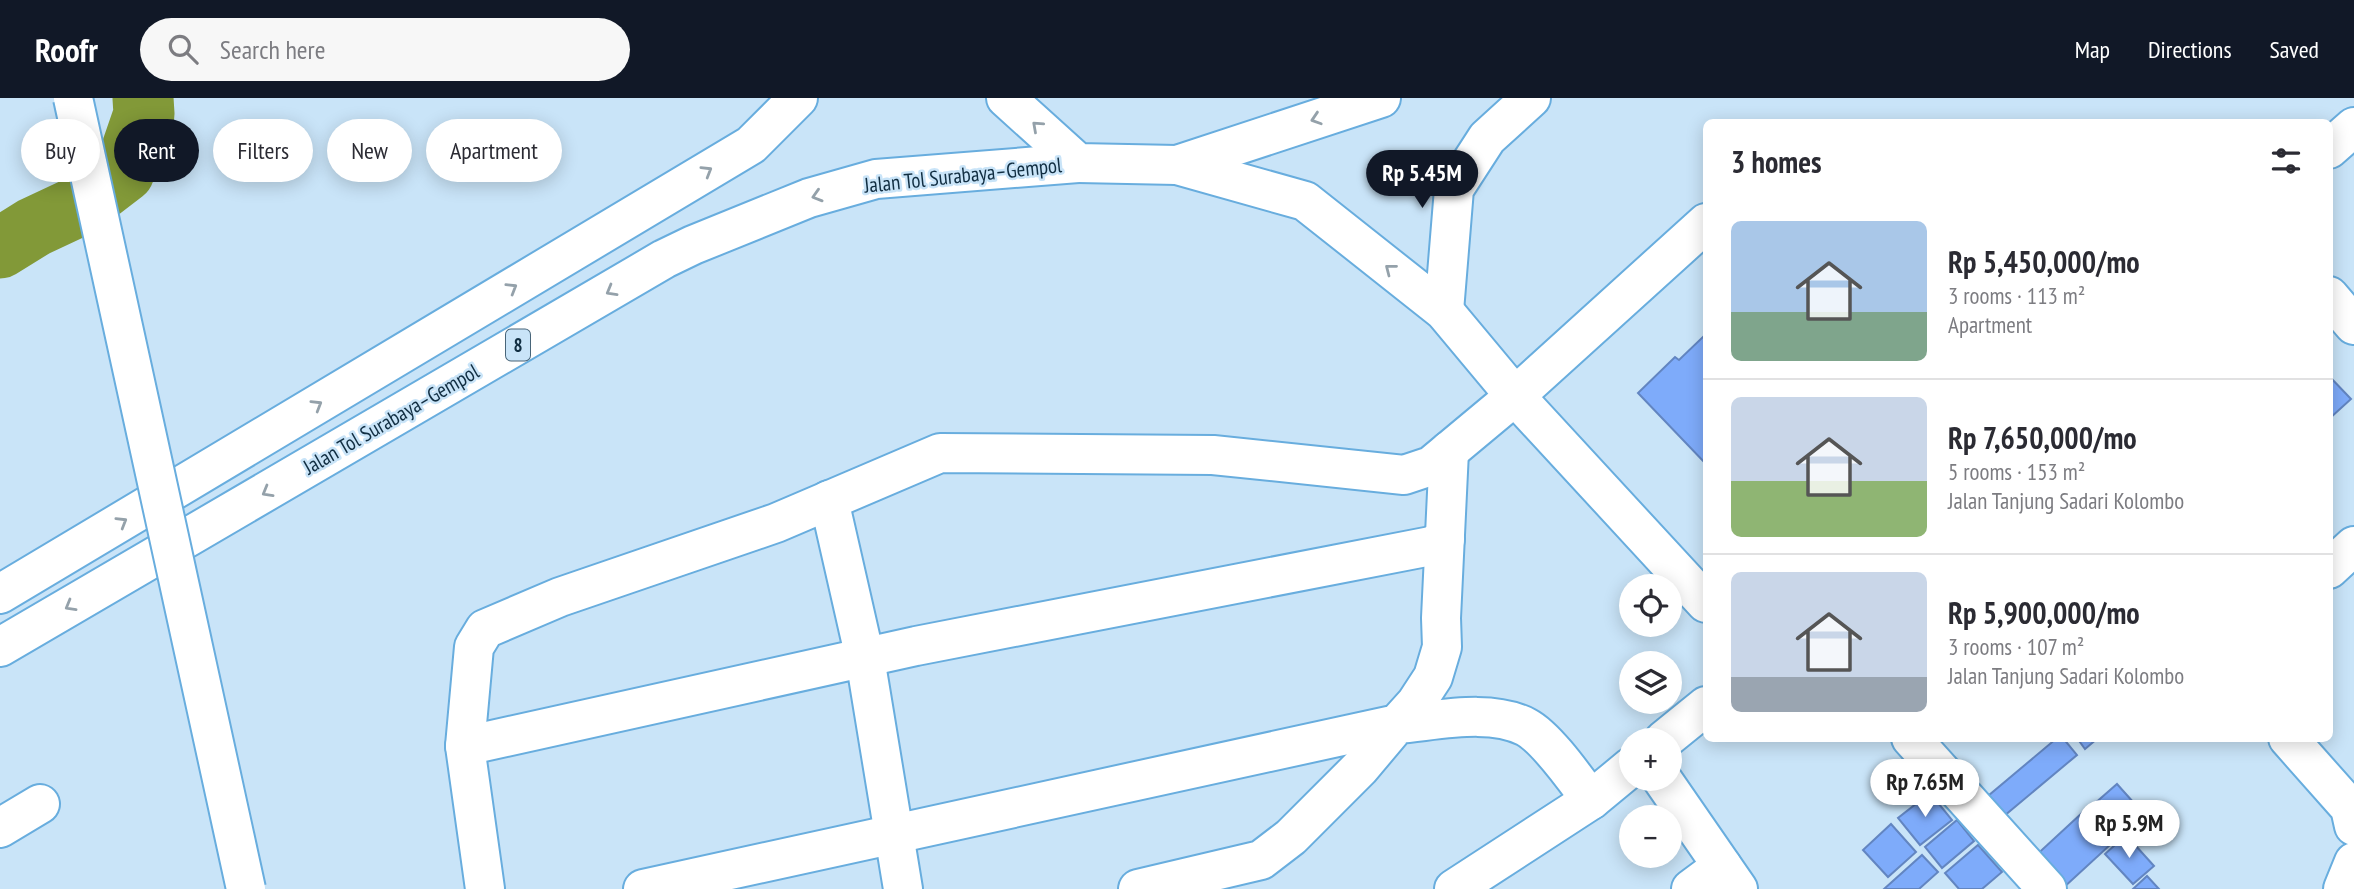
<!DOCTYPE html>
<meta charset="utf-8">
<style>
body{margin:0;font-family:"PT Sans Narrow",sans-serif;background:#f7f7f7;color:#2b2b33;height:100vh;display:flex;flex-direction:column;font-size:26px;white-space:nowrap}
*{box-sizing:border-box;margin:0}
p{font-size:23px;color:#7c7c81}
.icon{flex:none;width:38px;height:38px;fill:none;stroke:currentColor;stroke-width:2;stroke-linecap:round;stroke-linejoin:round}
.map{position:relative;flex:1;overflow:hidden}
.panel{position:absolute;left:1703px;top:21px;width:630px;height:623px;display:flex;flex-direction:column;background:#fff;border-radius:10px;box-shadow:0 4px 18px #0003}
.panel>*{flex:none}
.top-card{position:absolute;left:21px;top:21px;width:665px;height:63px;display:flex;gap:14px}
.tools{position:absolute;left:1619px;top:476px;display:grid;gap:14px}
.tools a{display:grid;place-items:center;width:63px;height:63px;border-radius:50%;background:#fff;box-shadow:0 4px 18px #0003;font-size:35px}
.price{position:absolute;translate:-50% -60px;padding:0 16px;border-radius:24px;background:#fff;color:#222;font-size:23px;line-height:46px;filter:drop-shadow(0 2px 4px #0008)}
.price::after{content:'';position:absolute;left:50%;top:42px;width:21px;height:16px;margin-left:-10px;background:inherit;clip-path:polygon(0 0,100% 0,50% 100%)}
.price.active{background:#111827;color:#fff}
ul{padding:0;list-style:none}
li{display:flex;align-items:center;gap:21px;height:175px;padding:0 28px}
li+li{border-top:2px solid #e1e1e2}
li span{display:grid;place-items:center;flex:none;width:196px;height:140px;border-radius:10px;color:#555}
li>.icon{margin-inline-start:auto}
span .icon{width:84px;height:84px;fill:#fffc;stroke-width:1}
li b{font-size:30px}
h2{display:flex;justify-content:space-between;align-items:center;height:84px;padding:0 28px;font-size:30px}
.tag{padding:0 24px;border-radius:32px;background:#fff;box-shadow:0 4px 18px #0003;font-size:24px;line-height:63px}
.tag.active{background:#111827;color:#fff}
header{display:flex;align-items:center;gap:42px;box-sizing:border-box;height:98px;padding:0 35px;background:#111827;color:#fff}
header strong{font-size:33px}
nav{display:flex;gap:38px;margin-inline-start:auto;font-size:24px}
.search{width:490px;height:63px;background:#f7f7f7;display:flex;align-items:center;gap:18px;box-sizing:border-box;padding:0 24px;border-radius:38px;color:#7c7c81;font-size:26px}
.map>svg:first-child{display:block}
</style>
<header>
<strong>Roofr</strong>
<div class="search"><svg class="icon" aria-label="search" viewBox="0 0 24 24"><circle cx="10" cy="10" r="6"/><path d="M15 15l6 6"/></svg>Search here</div>
<nav><a>Map</a><a>Directions</a><a>Saved</a></nav>
</header>
<div class="map">
<svg width="2354" height="791" viewBox="0 0 2354 791">
<rect width="100%" height="100%" fill="#c9e4f8"/>
<g fill="none" stroke-linecap="round" stroke-linejoin="round">
<polyline stroke="#829938" stroke-width="61" points="0,150 34,129 81,107 124,74 144,16 143,0"/>
</g>
<g fill="#7eabfa" stroke="#6285c1" stroke-width="2">
<polygon points="1706,236 1706,366 1638,295 1675,259 1679,262"/>
<polygon points="2329,278 2351,301 2329,321"/>
<polygon points="2057,640 2063,640 2077,657 2004,718 1988,698"/>
<polygon points="2077,640 2098,640 2085,651"/>
<polygon points="2117,686 2142,714 2111,742 2086,713"/>
<polygon points="1930,695 1952,722 1920,747 1898,720"/>
<polygon points="2082,715 2110,747 2062,791 2032,761"/>
<polygon points="1957,722 1974,743 1942,770 1925,749"/>
<polygon points="1891,726 1916,754 1888,779 1863,752"/>
<polygon points="2126,737 2154,768 2133,786 2105,756"/>
<polygon points="1978,747 2002,774 1982,791 1959,791 1945,775"/>
<polygon points="1922,757 1938,774 1919,791 1884,791"/>
<polygon points="2147,778 2159,791 2133,791"/>
</g>
<g fill="none" stroke-linecap="round" stroke-linejoin="round">
<defs>
<g id="minor">
<polyline points="2329,51 2354,29"/>
<polyline points="1177,67 1305,103 1444,213 1515,298 1706,505"/>
<polyline points="2329,198 2354,227"/>
<polyline points="1444,213 1454,91 1487,40 1531,0"/>
<polyline points="829,402 865,560 903,791"/>
<polyline points="2329,471 2354,448"/>
<polyline points="1911,640 2047,791"/>
<polyline points="2288,640 2350,710 2354,728"/>
<polyline points="1664,642 1706,608"/>
<polyline points="465,648 916,548 1431,448 1445,441"/>
<polyline points="1662,681 1738,791"/>
<polyline points="0,730 40,706"/>
<polyline points="485,791 465,648 474,549 485,531 560,499 776,425 940,355 1213,357 1404,377 1431,368 1515,298 1706,125"/>
<polyline points="643,791 1397,626 1416,605 1433,579 1442,549 1441,520 1449,353"/>
<path d="M1138,791l123,-29 30,-23 69,-69 37,-44c39,-3 93,-16 129,3 21,11 50,53 65,73"/>
<polyline points="1454,791 1591,702 1631,669"/>
<polyline points="1691,791 1722,768"/>
<polyline points="2343,791 2354,764"/>
</g>
<polyline id="major" points="1006,0 1078,65 1177,67 1381,0"/>
<g id="highway">
<polyline points="0,496 751,47 798,0"/>
<polyline points="0,549 664,161 693,147 809,100 876,81 1078,65"/>
</g>
</defs>
<use href="#minor" stroke="#68adde" stroke-width="42"/>
<use href="#major" stroke="#68adde" stroke-width="42"/>
<use href="#highway" stroke="#68adde" stroke-width="42"/>
<use href="#minor" stroke="#fff" stroke-width="38"/>
<use href="#major" stroke="#fff" stroke-width="38"/>
<use href="#highway" stroke="#fff" stroke-width="38"/>
<defs>
<polyline id="minor-bridge" points="73,0 246,791"/>
</defs>
<use href="#minor-bridge" stroke="#68adde" stroke-width="42" stroke-linecap="butt"/>
<use href="#minor-bridge" stroke="#fff" stroke-width="38"/>
</g>
<defs><path id="oneway-chevron" d="M-2-3.5L2.5 0L-2 3.5" fill="none" stroke-width="1.6" stroke-linecap="round" stroke-linejoin="round" transform="scale(1.75)"/></defs>
<g stroke="#94a1aa">
<use href="#oneway-chevron" transform="translate(1316 21) rotate(162)"/>
<use href="#oneway-chevron" transform="translate(1037 28) rotate(-138)"/>
<use href="#oneway-chevron" transform="translate(707 73) rotate(-31)"/>
<use href="#oneway-chevron" transform="translate(817 98) rotate(163)"/>
<use href="#oneway-chevron" transform="translate(1390 171) rotate(-142)"/>
<use href="#oneway-chevron" transform="translate(512 190) rotate(-31)"/>
<use href="#oneway-chevron" transform="translate(611 193) rotate(150)"/>
<use href="#oneway-chevron" transform="translate(317 307) rotate(-31)"/>
<use href="#oneway-chevron" transform="translate(267 394) rotate(150)"/>
<use href="#oneway-chevron" transform="translate(122 424) rotate(-31)"/>
<use href="#oneway-chevron" transform="translate(70 508) rotate(150)"/>
</g>
<g text-anchor="middle" dominant-baseline="central" stroke-width="5" stroke-linejoin="round" paint-order="stroke">
<rect fill="#c9e4f8" stroke="#486579" stroke-width="2" x="506" y="231.5" width="24" height="31" rx="5"/>
<g font-size="19" font-weight="bold" fill="#112e42">
<text x="518" y="247">8</text>
</g>
<g font-size="21" fill="#112e42" stroke="#c9e4f8">
<text transform="translate(963 77) rotate(-6)">Jalan Tol Surabaya–Gempol</text>
<text transform="translate(391 321) rotate(-30)">Jalan Tol Surabaya–Gempol</text>
</g>
</g>
</svg>
<div class="tools">
<a><svg class="icon" aria-label="locate" viewBox="0 0 24 24"><circle cx="12" cy="12" r="6"/><path d="M12 2v4M12 18v4M2 12h4M18 12h4"/></svg></a>
<a><svg class="icon" aria-label="layers" viewBox="0 0 24 24"><path d="M12 4l9 5-9 5-9-5zM3 14l9 5 9-5"/></svg></a>
<a>+</a>
<a>−</a>
</div>
<b class="price active" style="left:1422px;top:112px">Rp 5.45M</b>
<b class="price" style="left:1925px;top:721px">Rp 7.65M</b>
<b class="price" style="left:2129px;top:762px">Rp 5.9M</b>
<div class="top-card">
<a class="tag">Buy</a>
<a class="tag active">Rent</a>
<a class="tag">Filters</a>
<a class="tag">New</a>
<a class="tag">Apartment</a>
</div>
<section class="panel">
<h2>3 homes<svg class="icon" aria-label="filters" viewBox="0 0 24 24"><path d="M4 7h16M4 17h16"/><circle cx="9" cy="7" r="2"/><circle cx="15" cy="17" r="2"/></svg></h2>
<ul>
<li><span style="background:linear-gradient(#a9c7e8 65%,#7fa58c 0)"><svg class="icon" aria-label="home" viewBox="0 0 24 24"><path d="M3 11l9-7 9 7M6 9v11h12V9"/></svg></span><div><b>Rp 5,450,000/mo</b><p>3 rooms · 113 m²</p><p>Apartment</p></div></li>
<li><span style="background:linear-gradient(#c9d6e8 60%,#8fb573 0)"><svg class="icon" aria-label="home" viewBox="0 0 24 24"><path d="M3 11l9-7 9 7M6 9v11h12V9"/></svg></span><div><b>Rp 7,650,000/mo</b><p>5 rooms · 153 m²</p><p>Jalan Tanjung Sadari Kolombo</p></div></li>
<li><span style="background:linear-gradient(#c9d6e8 75%,#9aa5b1 0)"><svg class="icon" aria-label="home" viewBox="0 0 24 24"><path d="M3 11l9-7 9 7M6 9v11h12V9"/></svg></span><div><b>Rp 5,900,000/mo</b><p>3 rooms · 107 m²</p><p>Jalan Tanjung Sadari Kolombo</p></div></li>
</ul>
</section>
</div>
